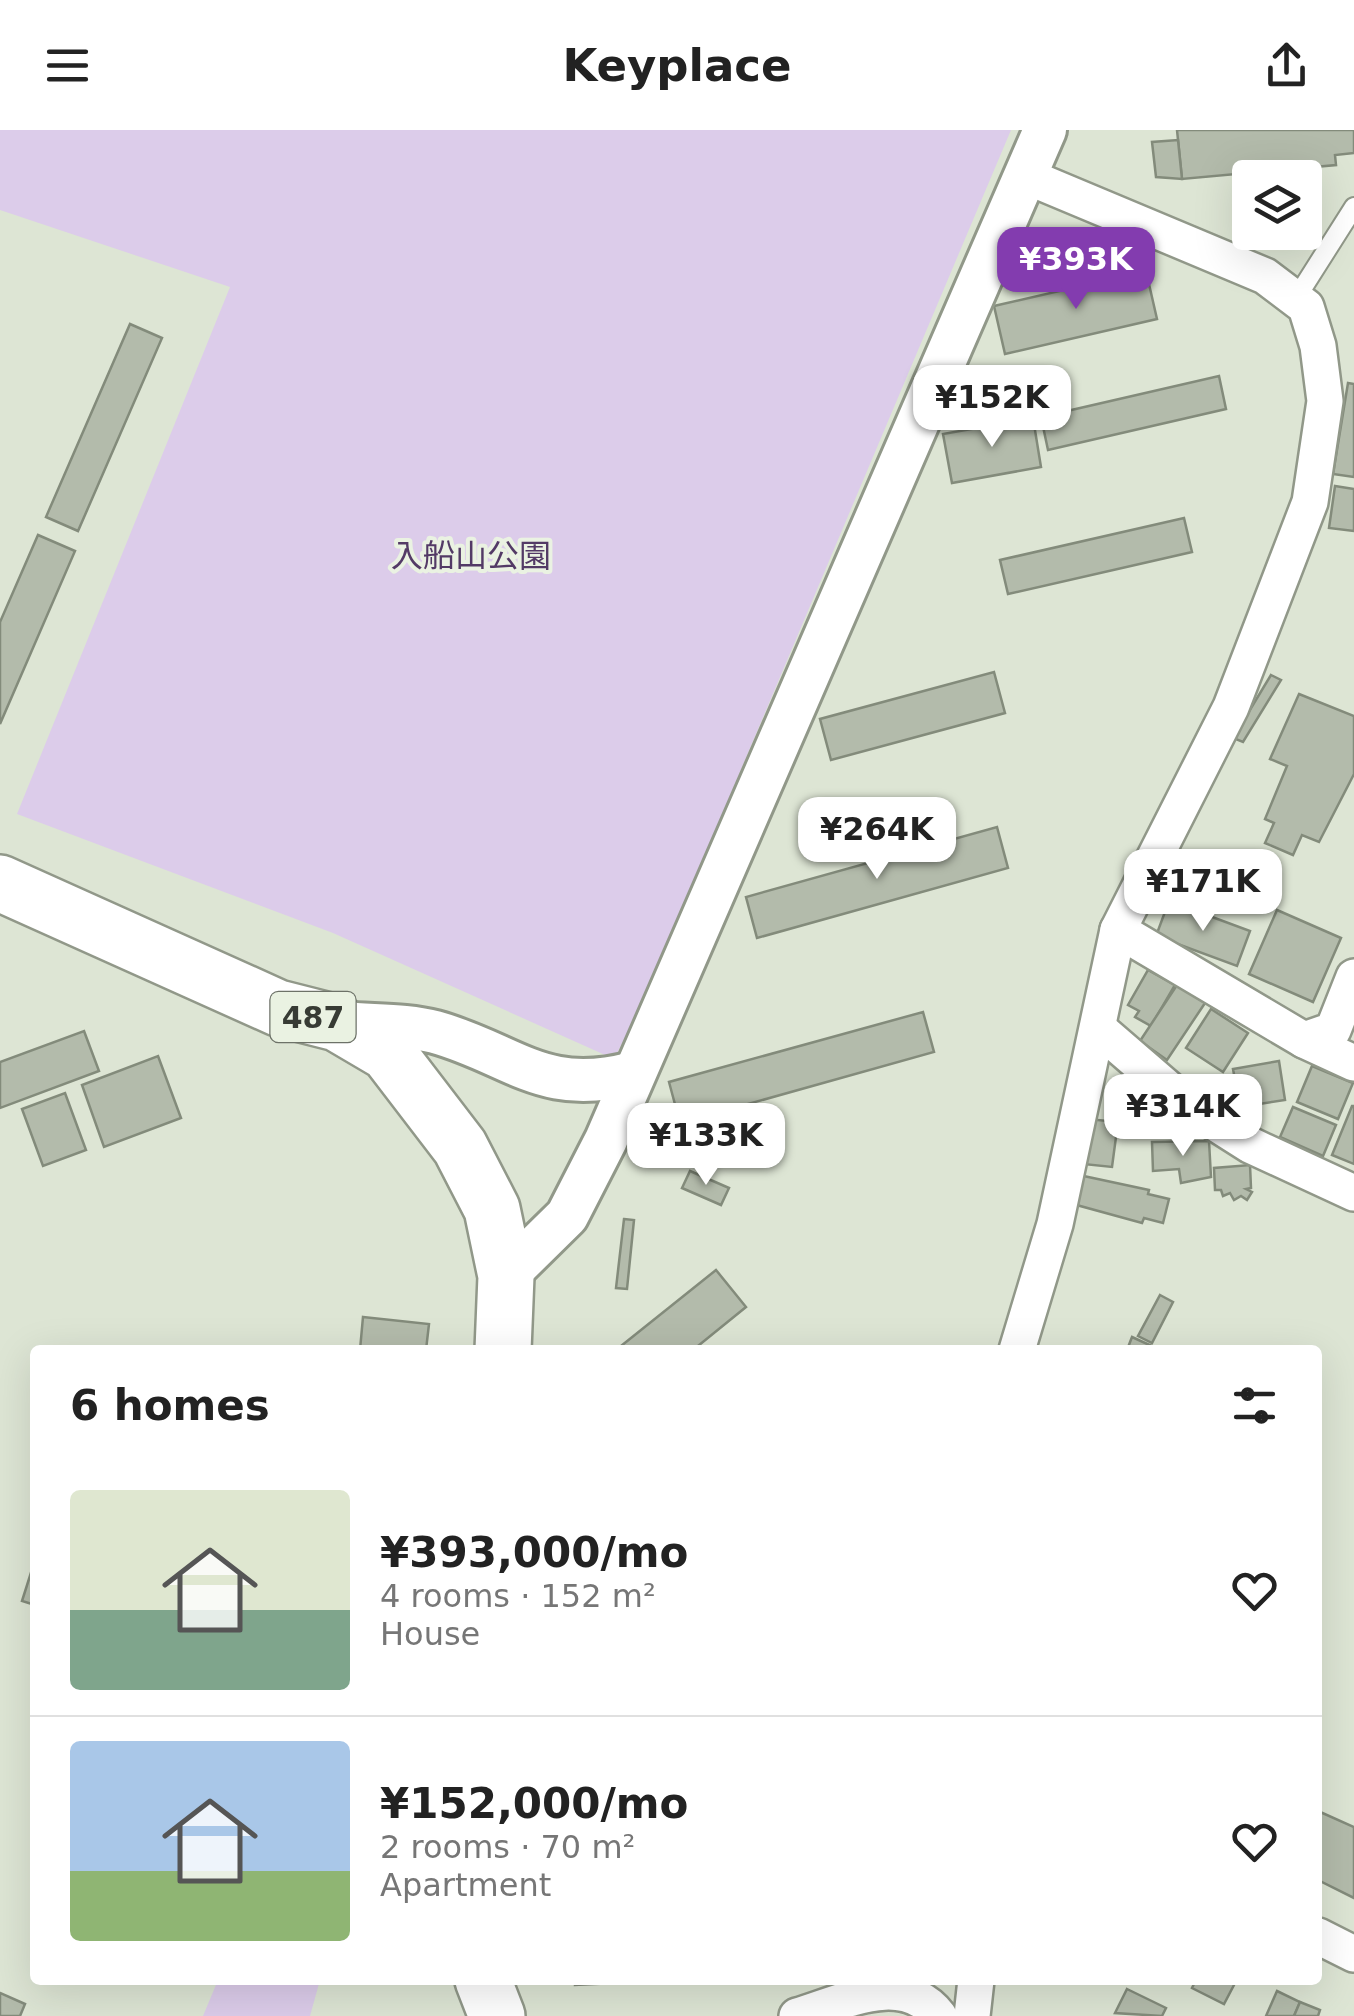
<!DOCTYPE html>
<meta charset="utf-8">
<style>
body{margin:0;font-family:"DejaVu Sans","Noto Sans JP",sans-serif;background:#f2f2f2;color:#222;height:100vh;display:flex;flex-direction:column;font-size:38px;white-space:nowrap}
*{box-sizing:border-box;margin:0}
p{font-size:32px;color:#767676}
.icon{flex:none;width:55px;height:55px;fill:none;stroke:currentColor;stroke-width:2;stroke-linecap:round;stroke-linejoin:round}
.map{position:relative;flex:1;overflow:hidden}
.drawer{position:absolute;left:30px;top:1215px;width:1292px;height:640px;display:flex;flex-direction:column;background:#fff;border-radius:10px;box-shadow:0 10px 40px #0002}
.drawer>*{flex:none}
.tools{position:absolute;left:1232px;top:30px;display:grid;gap:20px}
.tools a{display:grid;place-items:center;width:90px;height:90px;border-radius:10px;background:#fff;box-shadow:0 10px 40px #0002;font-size:50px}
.price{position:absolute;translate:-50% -85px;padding:0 22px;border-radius:20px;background:#fff;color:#222;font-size:32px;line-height:65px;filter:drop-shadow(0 2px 5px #0008)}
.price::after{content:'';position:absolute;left:50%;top:60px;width:30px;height:22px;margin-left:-15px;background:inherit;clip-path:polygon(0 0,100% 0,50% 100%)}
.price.on{background:#833caf;color:#fff}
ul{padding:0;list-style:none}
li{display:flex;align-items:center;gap:30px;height:250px;padding:0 40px}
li+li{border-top:2px solid #e0e0e0}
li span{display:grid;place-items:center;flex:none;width:280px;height:200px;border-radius:10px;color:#555}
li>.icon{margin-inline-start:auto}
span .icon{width:120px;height:120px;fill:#fffc;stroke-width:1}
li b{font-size:42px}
h2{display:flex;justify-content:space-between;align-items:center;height:120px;padding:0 40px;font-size:42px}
header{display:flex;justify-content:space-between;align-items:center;height:130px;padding:0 40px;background:#fff;font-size:45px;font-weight:700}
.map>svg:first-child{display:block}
</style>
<header><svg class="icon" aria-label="menu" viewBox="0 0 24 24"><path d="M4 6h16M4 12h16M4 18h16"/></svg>Keyplace<svg class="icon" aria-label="share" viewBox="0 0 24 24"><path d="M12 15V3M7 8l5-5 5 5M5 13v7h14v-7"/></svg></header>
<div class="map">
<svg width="1354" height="1886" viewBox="0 0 1354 1886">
<rect width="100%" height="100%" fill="#dde5d4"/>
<g fill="#dcccea">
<polygon points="0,0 1011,0 642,874 614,929 333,803 17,684 230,157 0,80"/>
<polygon points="218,1850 320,1850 310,1886 203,1886"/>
</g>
<g fill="#b3bbab" stroke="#838b7b" stroke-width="2.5">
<polygon points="1177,0 1354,0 1354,23 1335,25 1336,35 1182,49"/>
<polygon points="1178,10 1182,49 1156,47 1152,12"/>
<polygon points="1146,141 1157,189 1005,224 994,176"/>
<polygon points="130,194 162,208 78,401 46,387"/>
<polygon points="1219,246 1226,279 1048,320 1041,287"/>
<polygon points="1348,253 1354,254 1354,347 1333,344"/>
<polygon points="1033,288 1041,337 952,353 943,304"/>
<polygon points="1335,356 1354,359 1354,401 1329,398"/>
<polygon points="1184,388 1192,422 1008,464 1000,430"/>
<polygon points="38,405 75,421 0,594 0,492"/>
<polygon points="994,542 1005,583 831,630 820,589"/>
<polygon points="1271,545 1281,550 1243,612 1233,608"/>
<polygon points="1299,564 1354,586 1354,644 1319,712 1302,705 1293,725 1265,713 1274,693 1265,689 1287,636 1270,629"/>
<polygon points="997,697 1008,738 757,808 746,767"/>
<polygon points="1169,771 1250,801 1237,836 1156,806"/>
<polygon points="1277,780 1341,808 1313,872 1249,844"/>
<polygon points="1148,840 1175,855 1151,896 1135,887 1139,881 1128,875"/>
<polygon points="1177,855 1205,873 1167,930 1140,911"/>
<polygon points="1211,879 1248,903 1223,942 1186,918"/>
<polygon points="923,882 934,922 680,993 669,952"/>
<polygon points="84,901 99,941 0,978 0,932"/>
<polygon points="158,926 181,988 104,1017 82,955"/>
<polygon points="1279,931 1285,970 1240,977 1233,939"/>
<polygon points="1312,936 1353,953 1338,989 1297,972"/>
<polygon points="65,963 86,1020 43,1036 22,979"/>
<polygon points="1352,976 1354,976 1354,1034 1332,1025"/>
<polygon points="1293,977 1336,995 1323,1026 1280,1007"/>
<polygon points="1088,989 1118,992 1112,1037 1083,1034"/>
<polygon points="1209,1011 1211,1047 1181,1053 1179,1039 1153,1041 1152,1012"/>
<polygon points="1250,1035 1251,1058 1246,1059 1252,1062 1247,1070 1241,1066 1234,1070 1230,1063 1223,1066 1221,1060 1215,1060 1214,1038"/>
<polygon points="690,1041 729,1058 721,1075 682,1058"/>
<polygon points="1079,1045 1149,1060 1148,1064 1169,1069 1163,1093 1144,1088 1142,1093 1073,1074"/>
<polygon points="624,1089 634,1090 627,1159 616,1158"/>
<polygon points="716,1140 746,1177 693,1220 616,1220"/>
<polygon points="1160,1165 1173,1172 1152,1213 1138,1206"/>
<polygon points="363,1187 429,1194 426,1220 360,1220"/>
<polygon points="1132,1207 1154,1217 1153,1220 1127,1220"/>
<polygon points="35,1430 35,1475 22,1471"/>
<polygon points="1318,1681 1354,1697 1354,1768 1318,1750"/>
<polygon points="575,1850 680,1850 575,1855"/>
<polygon points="1196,1850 1229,1850 1235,1853 1224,1874 1192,1858"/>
<polygon points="1127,1859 1166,1878 1162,1886 1115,1883"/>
<polygon points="1277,1861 1300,1872 1294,1886 1266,1886"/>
<polygon points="0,1863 25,1874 20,1886 0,1886"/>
<polygon points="1300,1872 1320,1880 1318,1886 1294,1886"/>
</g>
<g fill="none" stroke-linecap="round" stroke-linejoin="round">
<defs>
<polyline id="service" points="1295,170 1354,77"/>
<g id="minor">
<polyline points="1118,800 1304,910 1333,900 1354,847"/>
<polyline points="1099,899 1187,975 1250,1015 1354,1063"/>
<polyline points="1304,910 1354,933"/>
<polyline points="1017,1220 1055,1094 1118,800 1231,577 1310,372 1325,271 1318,216 1306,177 1265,146 1026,46"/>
<polyline points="1318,1806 1354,1824"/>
<path d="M797,1886c47,-14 106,-46 142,0"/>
<polyline points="972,1886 976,1850"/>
</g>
<g id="tertiary">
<path d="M343,893c29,3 63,1 92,9 79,22 107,65 198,41"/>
<polyline points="506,1146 567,1086 606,1010 1045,0"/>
</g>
<g id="trunk">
<polyline points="0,753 278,878 337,893 388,923 460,1017 492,1079 506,1146 503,1220"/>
<polyline points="483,1850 497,1886"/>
</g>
</defs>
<use href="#service" stroke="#919889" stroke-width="22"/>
<use href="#minor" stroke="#919889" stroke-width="40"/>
<use href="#tertiary" stroke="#919889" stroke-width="48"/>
<use href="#trunk" stroke="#919889" stroke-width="60"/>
<use href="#service" stroke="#fff" stroke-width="18"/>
<use href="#minor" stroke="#fff" stroke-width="35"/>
<use href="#tertiary" stroke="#fff" stroke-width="42"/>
<use href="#trunk" stroke="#fff" stroke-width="55"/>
</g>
<g text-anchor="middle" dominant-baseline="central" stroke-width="8" stroke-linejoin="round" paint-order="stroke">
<rect fill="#eaf2e2" stroke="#6d7268" stroke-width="2.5" x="270.5" y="862" width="85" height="50" rx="8"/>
<g font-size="30" font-weight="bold" fill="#373b34">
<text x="313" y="887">487</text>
</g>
<g font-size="32" fill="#533a66" stroke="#eaf2e2">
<text x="471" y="426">入船山公園</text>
</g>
</g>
</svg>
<div class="tools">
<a><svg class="icon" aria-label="layers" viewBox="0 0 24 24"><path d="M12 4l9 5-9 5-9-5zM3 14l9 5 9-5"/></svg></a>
</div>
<b class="price on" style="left:1076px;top:182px">¥393K</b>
<b class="price" style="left:992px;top:320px">¥152K</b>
<b class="price" style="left:877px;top:752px">¥264K</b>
<b class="price" style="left:1203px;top:804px">¥171K</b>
<b class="price" style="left:1183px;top:1029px">¥314K</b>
<b class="price" style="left:706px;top:1058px">¥133K</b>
<section class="drawer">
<h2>6 homes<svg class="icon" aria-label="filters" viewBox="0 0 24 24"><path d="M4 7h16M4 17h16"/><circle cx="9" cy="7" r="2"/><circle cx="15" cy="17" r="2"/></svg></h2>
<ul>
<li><span style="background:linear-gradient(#dfe7d0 60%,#7fa58c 0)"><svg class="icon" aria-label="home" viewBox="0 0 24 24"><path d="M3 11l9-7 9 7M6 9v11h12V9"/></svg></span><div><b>¥393,000/mo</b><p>4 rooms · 152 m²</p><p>House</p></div><svg class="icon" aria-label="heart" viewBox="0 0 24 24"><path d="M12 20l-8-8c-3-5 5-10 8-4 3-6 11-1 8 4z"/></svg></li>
<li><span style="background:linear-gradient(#a9c7e8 65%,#8fb573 0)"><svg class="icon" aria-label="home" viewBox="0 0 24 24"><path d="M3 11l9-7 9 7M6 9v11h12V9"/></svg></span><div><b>¥152,000/mo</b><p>2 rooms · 70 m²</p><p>Apartment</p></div><svg class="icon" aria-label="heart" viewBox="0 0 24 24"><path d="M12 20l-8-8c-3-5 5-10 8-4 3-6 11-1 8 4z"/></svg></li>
</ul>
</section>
</div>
